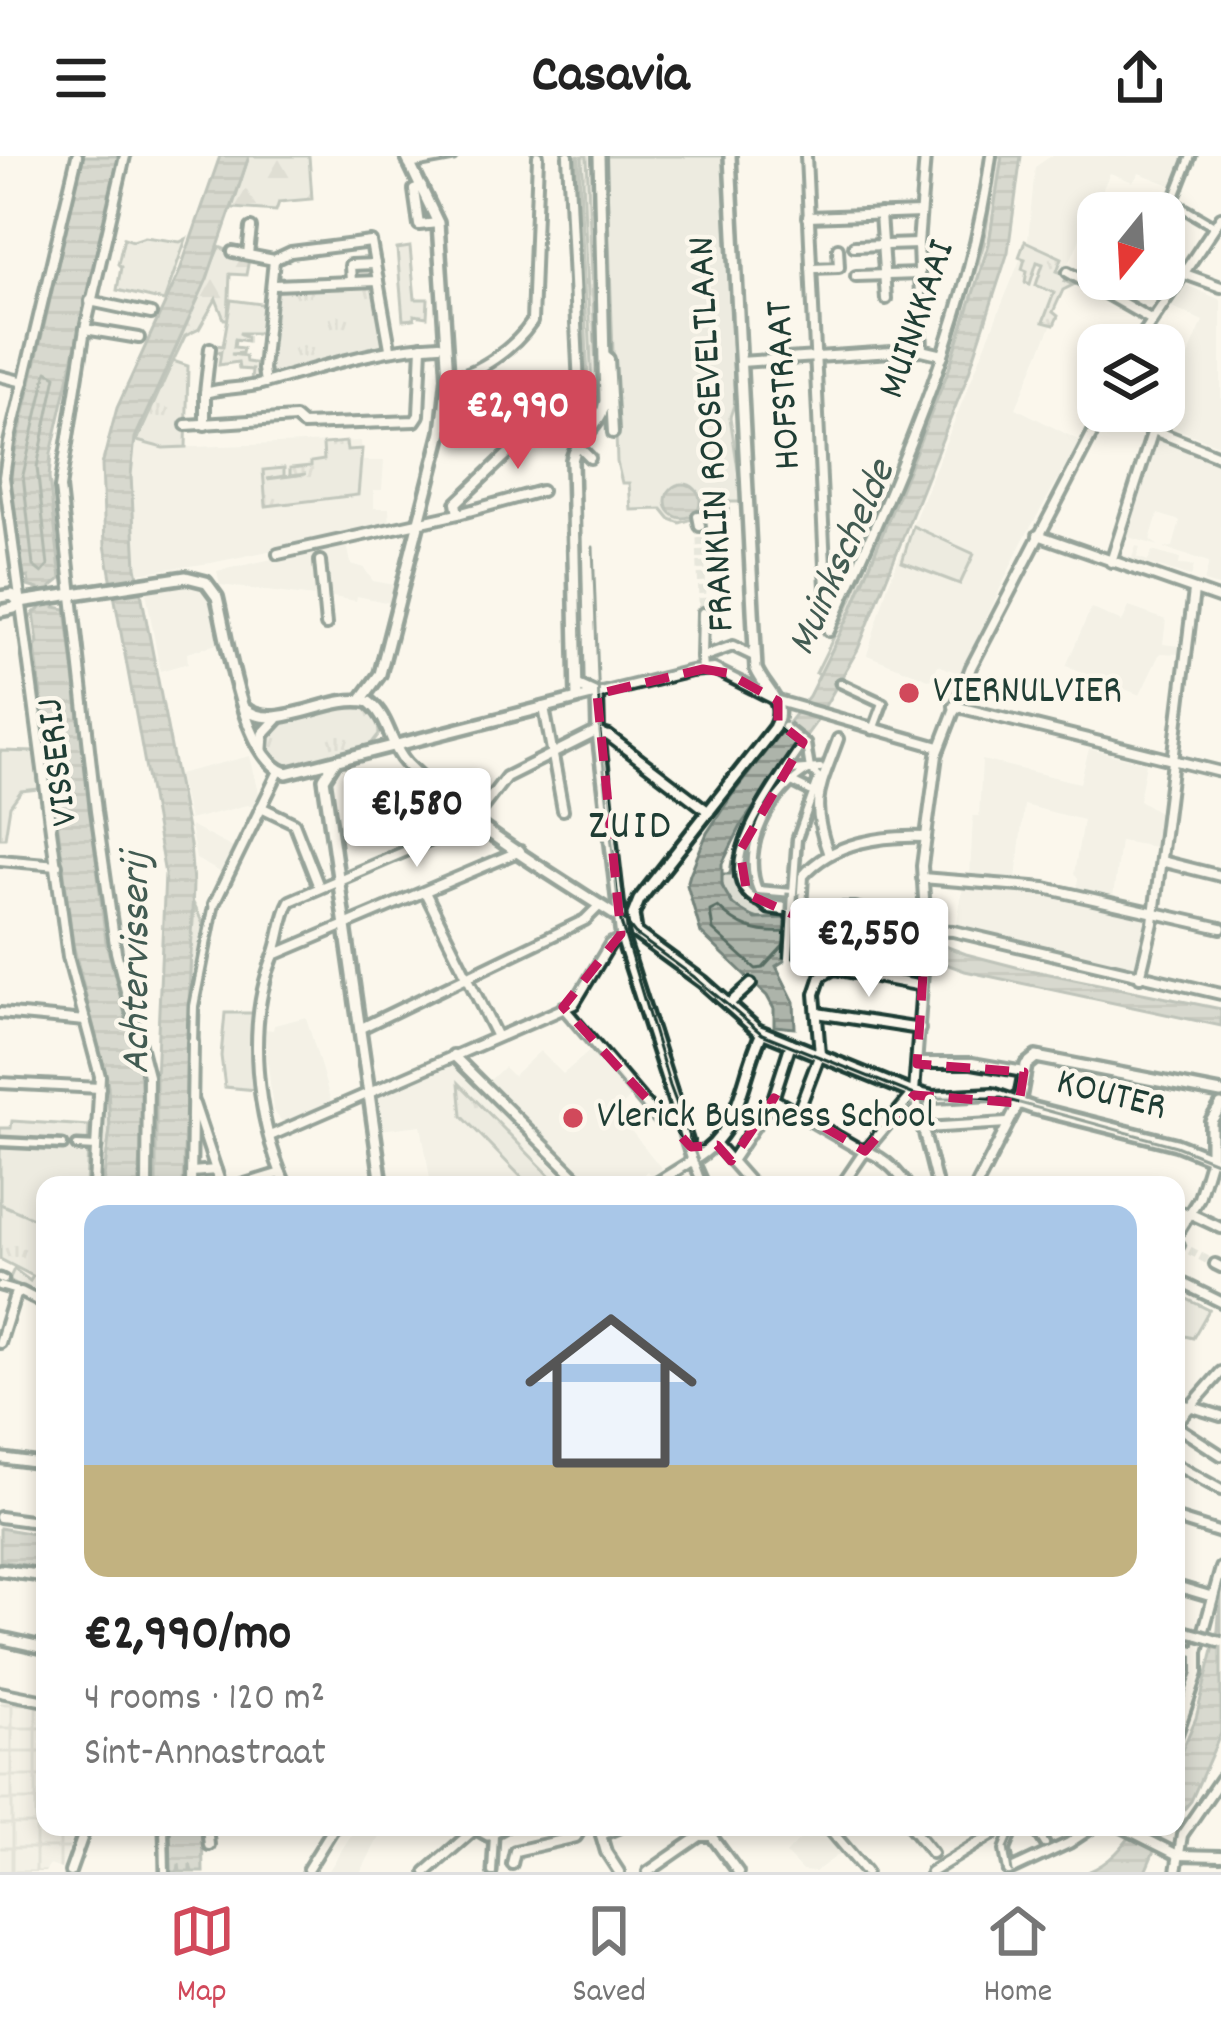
<!DOCTYPE html>
<meta charset="utf-8">
<style>
body{margin:0;font-family:Dekko,sans-serif;background:#f6f6f6;color:#222;height:100vh;display:flex;flex-direction:column;font-size:45px;white-space:nowrap}
*{box-sizing:border-box;margin:0}
p{font-size:39px;color:#767676}
.icon{flex:none;width:66px;height:66px;fill:none;stroke:currentColor;stroke-width:2;stroke-linecap:round;stroke-linejoin:round}
.map{position:relative;flex:1;overflow:hidden}
.side{position:absolute;left:36px;top:1020px;width:1149px;height:660px;display:flex;flex-direction:column;background:#fff;border-radius:24px;box-shadow:0 6px 18px #0003}
.side>*{flex:none}
.needle{width:78px;rotate:198deg}
.tools{position:absolute;left:1077px;top:36px;display:grid;gap:24px}
.tools a{display:grid;place-items:center;width:108px;height:108px;border-radius:24px;background:#fff;box-shadow:0 6px 18px #0003;font-size:60px}
.price{position:absolute;translate:-50% -102px;padding:0 27px;border-radius:12px;background:#fff;color:#222;font-size:39px;line-height:78px;filter:drop-shadow(0 3px 6px #0008)}
.price::after{content:'';position:absolute;left:50%;top:72px;width:36px;height:27px;margin-left:-18px;background:inherit;clip-path:polygon(0 0,100% 0,50% 100%)}
.price.current{background:#d1495b;color:#fff}
ul{padding:0;list-style:none}
li{display:grid;align-content:center;gap:24px;height:636px;padding:0 48px}
li+li{border-top:3px solid #e0e0e0}
li span{display:grid;place-items:center;height:372px;border-radius:24px;color:#555}
li>.icon{margin-inline-start:auto}
span .icon{width:216px;height:216px;fill:#fffc;stroke-width:1}
li b{font-size:51px}
header{display:flex;justify-content:space-between;align-items:center;height:156px;padding:0 48px;background:#fff;font-size:54px;font-weight:700}
.tab-bar{display:flex;justify-content:space-around;align-items:center;height:168px;border-top:3px solid #e0e0e0;background:#fff;font-size:33px;color:#767676}
.tab-bar a{display:grid;justify-items:center;gap:6px}
.tab-bar .current{color:#d1495b}
.map>svg:first-child{display:block}
</style>
<header><svg class="icon" aria-label="menu" viewBox="0 0 24 24"><path d="M4 6h16M4 12h16M4 18h16"/></svg>Casavia<svg class="icon" aria-label="share" viewBox="0 0 24 24"><path d="M12 15V3M7 8l5-5 5 5M5 13v7h14v-7"/></svg></header>
<div class="map">
<svg width="1221" height="1716" viewBox="0 0 1221 1716">
<defs>
<pattern id="industrial-grid" width="8" height="8" patternUnits="userSpaceOnUse" patternTransform="scale(3)"><rect width="8" height="8" fill="#eae9de"/><path d="M0 4h8M4 0v8" fill="none" stroke="#c8c9bf"/></pattern>
<pattern id="grass-tufts" width="24" height="20" patternUnits="userSpaceOnUse" patternTransform="scale(3)"><rect width="24" height="20" fill="#dbdcd1"/><path d="M3 7l-1-3M5 7V3M7 7l1-3M15 17l-1-3M17 17v-4M19 17l1-3" fill="none" stroke="#bcbeb4"/></pattern>
<pattern id="forest-firs" width="22" height="20" patternUnits="userSpaceOnUse" patternTransform="scale(3)"><rect width="22" height="20" fill="#dbdcd1"/><path d="M5 1l3.5 6h-7zM16 11l3.5 6h-7z" fill="#bcbeb4"/></pattern>
<pattern id="water-rules" width="6" height="5" patternUnits="userSpaceOnUse" patternTransform="scale(3)"><rect width="6" height="5" fill="#adb4aa"/><path d="M0 2.5h6" fill="none" stroke="#8c948b"/></pattern>
</defs>
<rect width="100%" height="100%" fill="#fbf7ec"/>
<filter id="ink" filterUnits="userSpaceOnUse"><feTurbulence type="fractalNoise" baseFrequency=".00833" numOctaves="2"/><feDisplacementMap in="SourceGraphic" scale="24" xChannelSelector="R" yChannelSelector="G"/><feConvolveMatrix kernelMatrix="1 2 1 2 8 2 1 2 1" color-interpolation-filters="sRGB"/></filter>
<g filter="url(#ink)">
<g fill="#eae9de">
<polygon points="1051,0 1188,0 1176,31 1139,17 1133,26 1110,17 1070,105 1045,166 1052,168 1016,252 1080,285 1022,386 960,518 938,509 931,524 867,499 888,429 1028,84 1035,11"/>
<polygon points="1186,129 1221,144 1221,290 1151,263 1154,255 1164,255 1164,233 1171,214 1181,218 1203,165 1170,150"/>
<polygon points="1157,283 1221,308 1221,431 1204,426 1209,406 1163,392 1173,391 1180,365 1158,358 1150,384 1159,390 1125,380 1117,397 1132,402 1136,390 1140,391 1137,401 1148,405 1152,395 1180,403 1179,409 1194,410 1191,421 1116,398"/>
<polygon points="135,285 164,292 361,285 363,305 384,305 382,334 374,334 374,352 389,352 390,370 211,407 137,417 131,319"/>
<polygon points="347,387 351,408 364,412 373,425 395,429 390,447 357,440 356,445 327,440 324,404 315,407 314,441 220,429 217,415"/>
<polygon points="192,428 203,432 208,440 220,487 187,497 188,507 160,515 146,435"/>
<polygon points="1129,451 1166,464 1163,488 1180,490 1179,498 1160,497 1140,539 1066,510 1091,452 1122,466"/>
<polygon points="1089,593 1146,607 1139,644 1159,656 1155,691 1120,685 1113,742 1076,735 1078,723 1074,718 1083,664 1024,649 1016,724 970,720 973,660 979,660 982,604 1080,627"/>
<polygon points="250,600 260,641 254,651 247,649 189,664 178,618"/>
<polygon points="190,670 233,692 220,716 196,703"/>
<polygon points="963,731 1040,739 1150,764 1137,818 956,773"/>
<polygon points="306,861 332,949 283,967 273,954 264,873 273,874 274,869"/>
<polygon points="591,894 631,941 616,956 662,1013 652,1019 647,1015 636,1025 638,1029 590,1029 489,925 504,911 513,920 540,895 563,918"/>
<polygon points="453,909 460,910 488,946 493,942 547,997 543,1002 560,1019 566,1015 578,1029 431,1029 421,969 380,974 375,942"/>
<polygon points="356,1671 383,1673 361,1716 328,1716"/>
<polygon points="820,1671 842,1696 815,1716 802,1715 786,1698 802,1681 808,1683"/>
</g>
<polygon fill="url(#industrial-grid)" points="0,1543 45,1551 45,1575 39,1587 45,1591 45,1671 77,1671 61,1713 50,1709 45,1716 0,1716"/>
<g fill="url(#grass-tufts)" stroke="#7d8c82" stroke-width="3">
<polygon points="576,0 579,0 589,252 586,263"/>
<polygon points="582,0 587,0 597,238 594,265 586,274 586,266 593,256"/>
<polygon points="997,0 1002,0 989,88 949,213 851,455 820,519 816,517 847,454 945,211 984,87"/>
<polygon points="1025,85 1062,102 1057,115 1068,119 1065,125 1073,129 1063,134 1053,156 1058,160 1054,169 1043,166 1054,137 1036,129 1043,108 1037,106 1030,128 1025,126 1027,115 1022,113 1025,103 1019,101"/>
<polygon points="375,129 386,184 381,190 274,218 267,213 277,133"/>
<polygon points="173,205 188,210 186,291 163,292 137,285"/>
<polygon points="346,286 347,294 362,293 358,339 266,350 263,314 284,312 284,320 267,323 306,318 290,320 290,312 311,310 311,306 324,304 323,288"/>
<polygon points="34,457 38,487 35,491 73,788 108,929 110,974 103,1029 98,1029 103,918 72,799 27,466"/>
<path d="M349,549c19,0 30,8 30,29l-11,14 -74,19 -13,-1 -9,-7 -5,-19c13,-27 54,-28 82,-35z"/>
<polygon points="459,927 559,1029 529,1029 462,960"/>
<polygon points="0,988 45,1029 40,1140 9,1124 14,1113 30,1125 33,1120 0,1103"/>
</g>
<g fill="url(#forest-firs)" stroke="#7d8c82" stroke-width="3">
<polygon points="249,0 309,0 312,43 279,46 276,55 232,52"/>
<polygon points="219,91 249,103 246,119 230,118 228,163 224,163 216,143 199,173 185,180 135,285"/>
</g>
<g fill="#dbdcd1" stroke="#7d8c82" stroke-width="3">
<polygon points="606,0 723,0 735,246 730,261 743,346 729,346 728,358 715,356 680,367 670,363 662,353 631,354 629,327 622,327 617,306"/>
<polygon points="145,81 180,86 186,83 164,145 117,134 121,111 118,108 124,82 133,85"/>
<polygon points="410,91 415,143 428,143 427,161 414,159 414,163 403,164 397,93"/>
<polygon points="231,144 269,149 265,177 239,177 247,181 247,185 235,183 234,191 243,192 242,197 231,198 245,200 246,206 261,208 259,225 251,225 252,214 239,213 238,206 219,209 221,195 214,198 216,189 223,190"/>
<polygon points="913,370 974,398 960,428 902,406"/>
<polygon points="0,595 35,596 39,633 21,635 10,650 5,682 0,682"/>
<path d="M732,704c8,29 17,50 51,54l1,6c-33,3 -60,-11 -64,-46h10z"/>
<polygon points="194,749 206,774 190,891 185,891"/>
<polygon points="225,857 254,857 257,934 225,931 221,900"/>
<polygon points="12,965 89,970 86,1029 45,1029 45,1067 0,1048 0,972 11,972"/>
<polygon points="1181,1140 1209,1154 1193,1182 1176,1178 1176,1150"/>
</g>
<g fill="url(#water-rules)" stroke="#74847b" stroke-width="3">
<polygon points="83,0 119,0 51,298 49,322 61,423 51,431 55,451 66,453 106,786 140,916 144,975 138,1029 103,1029 110,974 108,929 73,788 35,491 38,487 34,457 41,452 38,433 24,429 29,427 28,421 23,422 11,334 12,309"/>
<polygon points="220,0 249,0 207,123 135,282 131,319 136,411 190,689 193,727 183,1029 156,1029 156,922 165,718 105,389 102,309 117,252 179,117"/>
<polygon points="1002,0 1021,0 1008,96 968,219 858,493 814,569 743,666 722,708 722,730 733,749 756,763 866,760 966,798 1020,812 1221,853 1221,870 965,815 882,784 847,778 806,791 776,810 794,846 795,872 774,870 774,853 767,840 701,777 687,729 690,718 707,677 732,639 809,540 851,456 949,213 989,88"/>
<circle cx="683" cy="345" r="17"/>
<polygon points="0,1372 45,1380 45,1412 0,1405"/>
<polygon points="1221,1431 1221,1577 1191,1645 1176,1663 1176,1608 1196,1562 1218,1474"/>
<polygon points="166,1671 202,1671 203,1716 192,1716 190,1708 190,1716 180,1716 179,1708 178,1716 167,1716"/>
<path d="M1137,1671h33l-10,10 -15,35h-57c23,-10 35,-25 49,-45z"/>
</g>
<g fill="none" stroke-linecap="round" stroke-linejoin="round">
<g stroke="#586d63" stroke-width="3">
<polygon points="47,215 56,220 37,311 48,410 42,417 33,410 23,319"/>
<path d="M784,789l-21,23 -7,1 -43,-39 -3,-19 8,-4c20,20 39,27 67,25"/>
</g>
<g stroke="#cfd2c7" stroke-width="8" stroke-dasharray="8 4" stroke-linecap="butt">
<polyline points="700,370 703,457"/>
<polyline points="1179,1089 1215,1108"/>
</g>
<defs>
<g id="pedestrian">
<polyline points="1191,0 1173,46 1214,70"/>
<polyline points="840,527 883,547 873,574"/>
<path d="M806,588l4,25 9,8 -22,62 -4,54 -35,-3c-18,-43 13,-100 52,-121"/>
<polyline points="791,614 820,612"/>
<polyline points="790,625 814,637"/>
<path d="M762,747l7,6 30,4 2,-5c-17,-2 -42,-1 -54,-15 -31,-35 36,-119 56,-150"/>
<polyline points="193,886 194,850 214,748"/>
<polyline points="0,986 63,989"/>
<polyline points="77,990 97,991"/>
<polyline points="0,1122 4,1124"/>
<polyline points="0,1130 21,1136"/>
<polyline points="164,1671 165,1716"/>
<polyline points="1034,1671 1045,1688"/>
<polyline points="492,1716 494,1679"/>
</g>
<g id="minor">
<polyline points="77,0 9,287 4,321 68,801 100,920 94,1029"/>
<polyline points="125,0 85,173 60,332 96,655 116,796 148,920 147,1029"/>
<polyline points="806,0 826,432 842,444"/>
<polyline points="925,0 918,88 922,194 943,199"/>
<polyline points="409,8 452,0"/>
<polyline points="422,31 414,34 419,69 438,67"/>
<polyline points="880,58 886,143"/>
<polyline points="808,61 920,57"/>
<polyline points="854,90 918,88"/>
<polyline points="233,96 274,104 291,96 371,86 390,192"/>
<polyline points="248,98 251,72"/>
<polyline points="811,112 839,111 838,92"/>
<polyline points="1068,116 1152,164"/>
<polyline points="1182,117 1221,131"/>
<polyline points="856,120 919,118"/>
<polyline points="351,126 350,109 375,108"/>
<polyline points="274,129 378,125"/>
<polyline points="90,145 151,158"/>
<polyline points="85,173 139,182"/>
<polyline points="1136,189 1221,61"/>
<path d="M210,192l-5,45c19,-6 38,-4 56,-9 59,-16 115,-36 178,-39"/>
<polyline points="604,199 609,203 613,277"/>
<polyline points="740,206 922,194"/>
<polyline points="0,220 24,226"/>
<path d="M448,221c30,-1 68,-31 84,-55l6,-166"/>
<polyline points="265,227 263,213 274,104"/>
<polyline points="205,237 205,269"/>
<polyline points="1106,255 1221,301"/>
<polyline points="568,267 576,264 580,251 568,0"/>
<polyline points="568,267 567,279 590,302"/>
<polyline points="186,269 295,262 303,269 415,265 419,259 422,190"/>
<polyline points="458,358 456,347 541,266 568,267"/>
<polyline points="698,360 700,370"/>
<polyline points="1038,379 1221,443"/>
<polyline points="278,398 458,358 541,335"/>
<polyline points="320,405 326,469"/>
<polyline points="1111,406 1153,274"/>
<path d="M829,475c68,-153 140,-308 162,-475"/>
<polyline points="702,501 703,457"/>
<polyline points="703,513 702,501 733,490 754,500"/>
<polyline points="577,543 691,515 714,513 778,545 939,591"/>
<polyline points="954,550 1221,616"/>
<polyline points="544,551 563,654"/>
<polyline points="261,651 294,667 319,731"/>
<path d="M926,681c-43,-2 -94,5 -123,39l-2,32h54l71,22 27,1 268,63"/>
<path d="M828,696c-19,-52 -8,-63 10,-113"/>
<polyline points="0,704 57,709"/>
<polyline points="1161,705 1221,720"/>
<polyline points="922,722 1045,732 1221,772"/>
<polyline points="425,736 496,879"/>
<polyline points="214,748 279,615"/>
<polyline points="274,799 520,695"/>
<polyline points="1140,821 1153,767 1194,435"/>
<polyline points="728,849 751,828"/>
<polyline points="563,851 661,966 680,963"/>
<polyline points="0,857 85,865"/>
<polyline points="817,857 920,873"/>
<polyline points="361,872 585,764 599,750"/>
<polyline points="453,899 584,1029"/>
<polyline points="917,907 972,907 1024,916"/>
<polyline points="0,927 100,932"/>
<path d="M773,943l86,50c21,5 35,18 48,36"/>
<polyline points="194,948 221,1029"/>
<polyline points="798,956 820,898 815,838 821,820 834,813 922,830"/>
<polyline points="925,972 1007,967"/>
<polyline points="270,980 574,848 610,788 622,782"/>
<polyline points="715,987 752,1029"/>
<polyline points="731,1005 773,943 791,887"/>
<polyline points="192,1016 216,1014"/>
<polyline points="191,1029 193,886"/>
<polyline points="242,1029 281,1017"/>
<path d="M286,1029c-30,-67 -41,-162 -12,-230 7,-18 7,-38 16,-54l172,-74 11,-7 33,-43 90,-45 13,4 100,76"/>
<polyline points="653,1029 693,1004 704,1029"/>
<polyline points="842,1029 865,995 913,938"/>
<polyline points="937,1029 914,937 926,774 922,710 937,599 971,511 1104,255"/>
<polyline points="977,1029 1019,947"/>
<polyline points="1176,1056 1191,1058 1221,1072"/>
<polyline points="1176,1079 1199,1042 1211,1002 1221,1007"/>
<polyline points="1176,1088 1179,1089"/>
<polyline points="1215,1108 1221,1111"/>
<polyline points="1176,1124 1221,1146"/>
<polyline points="0,1187 15,1139 21,1136 45,1148"/>
<polyline points="1176,1246 1221,1260"/>
<polyline points="1176,1267 1221,1216"/>
<polyline points="1176,1270 1221,1299"/>
<polyline points="0,1302 45,1308"/>
<polyline points="1176,1309 1221,1334"/>
<polyline points="0,1361 45,1367"/>
<polyline points="1176,1363 1221,1377"/>
<polyline points="1176,1430 1213,1441"/>
<polyline points="1176,1473 1198,1479"/>
<polyline points="1176,1490 1198,1496"/>
<polyline points="0,1536 45,1545"/>
<polyline points="1176,1581 1198,1517 1198,1496 1221,1412"/>
<polyline points="207,1671 209,1689"/>
<polyline points="705,1671 738,1716"/>
<polyline points="828,1671 866,1716"/>
<polyline points="911,1671 932,1697"/>
<polyline points="1122,1671 1178,1699 1221,1700"/>
<polyline points="601,1679 606,1696 619,1716"/>
<polyline points="601,1679 620,1671"/>
<polyline points="512,1708 515,1695 576,1681 582,1671"/>
<polyline points="308,1713 334,1671"/>
<polyline points="1009,1715 1069,1687 1093,1671"/>
<polyline points="1009,1715 1005,1694 1014,1671"/>
<polyline points="70,1716 86,1671"/>
<polyline points="426,1716 475,1673"/>
<polyline points="648,1716 700,1680 711,1680"/>
<polyline points="931,1716 993,1678"/>
<polyline points="1176,1716 1182,1679 1221,1622"/>
</g>
<g id="tertiary">
<path d="M730,0l26,513c10,23 32,33 18,59l-135,172 -6,15 3,18 67,49 54,48 151,61 25,6 60,-3 40,14 143,36 35,14v-37l10,-16"/>
<polyline points="0,441 12,439 20,446"/>
<path d="M0,455l14,-3 6,-6 166,-25 20,5 11,15c10,41 26,163 70,176l290,-74 -5,-239c5,-24 30,-34 33,-59l-6,-245"/>
<path d="M577,529l20,9 1,38 24,206 71,222c50,-29 47,-81 69,-127"/>
<polyline points="361,544 380,518 442,276 448,221 438,67 406,0"/>
<path d="M244,552c30,27 87,-16 125,-6 21,16 21,45 38,62 61,61 139,107 211,153"/>
<polyline points="262,593 263,578 277,563"/>
<polyline points="334,607 324,623 382,1029"/>
<polyline points="1019,947 1026,909 1036,901 1221,937"/>
<polyline points="0,1414 45,1420"/>
<polyline points="0,1482 45,1492"/>
<polyline points="474,1671 488,1679 503,1671"/>
</g>
</defs>
<use href="#pedestrian" stroke="#1f3d34" stroke-width="15"/>
<use href="#minor" stroke="#1f3d34" stroke-width="16"/>
<use href="#tertiary" stroke="#1f3d34" stroke-width="18"/>
<use href="#pedestrian" stroke="#fbf7ec" stroke-width="6"/>
<use href="#minor" stroke="#fbf7ec" stroke-width="8"/>
<use href="#tertiary" stroke="#fbf7ec" stroke-width="9"/>
<g stroke="#1f3d34" stroke-width="3">
<polyline points="593,391 600,576 620,763 670,930 707,1029"/>
<polyline points="613,741 620,759 635,778 693,820 762,878 922,942 1001,942 1176,990 1221,1008"/>
<polyline points="1012,1716 1008,1692 1017,1671"/>
</g>
<defs>
<g id="pedestrian-bridge">
<polyline points="785,571 806,588"/>
<polyline points="789,803 793,737"/>
</g>
<polyline id="minor-bridge" points="1198,1479 1221,1486"/>
</defs>
<use href="#pedestrian-bridge" stroke="#1f3d34" stroke-width="15" stroke-linecap="butt"/>
<use href="#minor-bridge" stroke="#1f3d34" stroke-width="16" stroke-linecap="butt"/>
<use href="#pedestrian-bridge" stroke="#fbf7ec" stroke-width="6"/>
<use href="#minor-bridge" stroke="#fbf7ec" stroke-width="8"/>
</g>
</g>
<path d="M0 0H1221V1716H0ZM703,513l24,4 51,28v21l25,20 -63,109 7,43 52,23 2,-9h54l71,22 -9,134 107,8 -5,31 -105,-8 -49,56 -91,-53 -43,63 -14,-16 -26,2 -128,-140 58,-73 -24,-240z" fill="#fbf7ec" fill-opacity=".55" fill-rule="evenodd"/>
<path fill="none" stroke="#c2185b" stroke-width="9" stroke-dasharray="24 15" stroke-linejoin="round" d="M703,513l24,4 51,28v21l25,20 -63,109 7,43 52,23 2,-9h54l71,22 -9,134 107,8 -5,31 -105,-8 -49,56 -91,-53 -43,63 -14,-16 -26,2 -128,-140 58,-73 -24,-240z"/>
<g fill="#d1495b" stroke="#fbf7ec" stroke-width="4.5">
<circle cx="909" cy="537" r="12"/>
<circle cx="573" cy="962" r="12"/>
</g>
<g text-anchor="middle" dominant-baseline="central" stroke-width="9" stroke-linejoin="round" paint-order="stroke">
<g font-size="39" fill="#1f3d34" stroke="#fbf7ec">
<text transform="translate(919 164) rotate(-71)">MUINKKAAI</text>
<text transform="translate(786 229) rotate(-93)">HOFSTRAAT</text>
<text transform="translate(714 278) rotate(-93)">FRANKLIN ROOSEVELTLAAN</text>
<text transform="translate(60 606) rotate(-97)">VISSERIJ</text>
<text transform="translate(1111 941) rotate(14)">KOUTER</text>
</g>
<g font-size="39" fill="#1f3d34" stroke="#fbf7ec" text-anchor="start">
<text x="933" y="537">VIERNULVIER</text>
<text x="597" y="962">Vlerick Business School</text>
</g>
<g font-size="42" font-style="italic" fill="#425b52" stroke="#fbf7ec">
<text transform="translate(844 403) rotate(-66)">Muinkschelde</text>
<text transform="translate(139 807) rotate(-90)">Achtervisserij</text>
</g>
<g font-size="42" letter-spacing="3" fill="#1f3d34" stroke="#fbf7ec">
<text x="631" y="673">ZUID</text>
</g>
</g>
</svg>
<div class="tools">
<a><svg class="needle" viewBox="-14 -14 28 28"><path d="M0-13l5 13h-10z" fill="#e53935"/><path d="M0 13l5-13h-10z" fill="#767676"/></svg></a>
<a><svg class="icon" aria-label="layers" viewBox="0 0 24 24"><path d="M12 4l9 5-9 5-9-5zM3 14l9 5 9-5"/></svg></a>
</div>
<b class="price current" style="left:518px;top:316px">€2,990</b>
<b class="price" style="left:417px;top:714px">€1,580</b>
<b class="price" style="left:869px;top:844px">€2,550</b>
<section class="side">
<ul>
<li><span style="background:linear-gradient(#a9c7e8 70%,#c2b280 0)"><svg class="icon" aria-label="home" viewBox="0 0 24 24"><path d="M3 11l9-7 9 7M6 9v11h12V9"/></svg></span><div><b>€2,990/mo</b><p>4 rooms · 120 m²</p><p>Sint-Annastraat</p></div></li>
</ul>
</section>
</div>
<nav class="tab-bar">
<a class="current"><svg class="icon" aria-label="map" viewBox="0 0 24 24"><path d="M3 6l6-2 6 2 6-2v14l-6 2-6-2-6 2zM9 4v14M15 6v14"/></svg>Map</a>
<a><svg class="icon" aria-label="saved" viewBox="0 0 24 24"><path d="M7 4h10v16l-5-4-5 4z"/></svg>Saved</a>
<a><svg class="icon" aria-label="home" viewBox="0 0 24 24"><path d="M3 11l9-7 9 7M6 9v11h12V9"/></svg>Home</a>
</nav>
